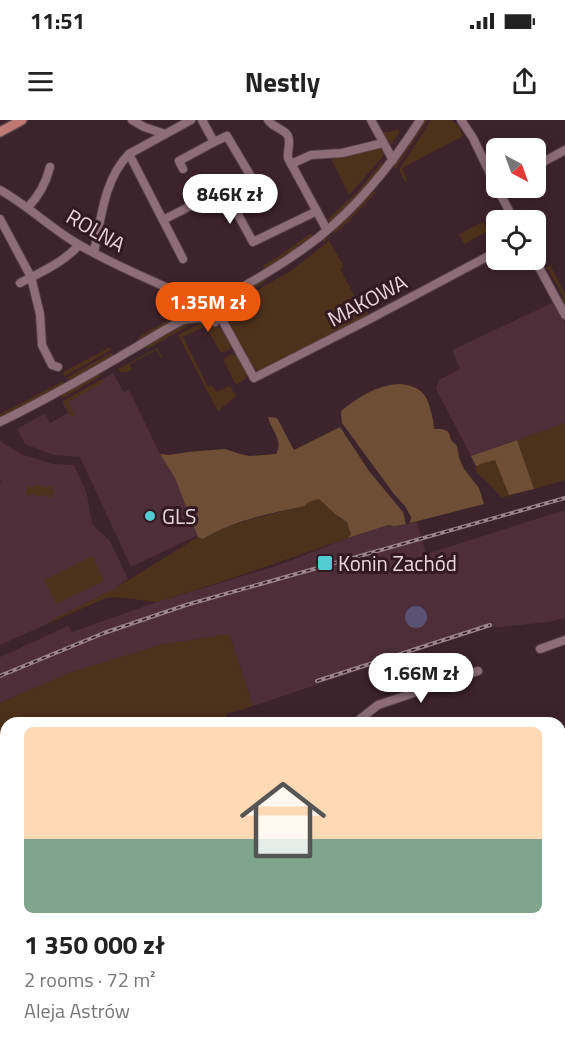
<!DOCTYPE html>
<meta charset="utf-8">
<style>
body{margin:0;font-family:"Titillium Web",sans-serif;background:#f2f2f2;color:#222;height:100vh;display:flex;flex-direction:column;font-size:22px;white-space:nowrap}
*{box-sizing:border-box;margin:0}
p{font-size:20px;color:#767676}
.icon{flex:none;width:33px;height:33px;fill:none;stroke:currentColor;stroke-width:2;stroke-linecap:round;stroke-linejoin:round}
.map{position:relative;flex:1;overflow:hidden}
.drawer{position:absolute;left:0px;top:597px;width:566px;height:330px;display:flex;flex-direction:column;background:#fff;border-radius:18px 18px 0 0;box-shadow:0 3px 15px #0003}
.drawer>*{flex:none}
.needle{width:39px;rotate:139deg}
.fabs{position:absolute;left:486px;top:18px;display:grid;gap:12px}
.fabs a{display:grid;place-items:center;width:60px;height:60px;border-radius:9px;background:#fff;box-shadow:0 3px 15px #0003;font-size:30px}
.price{position:absolute;translate:-50% -51px;padding:0 14px;border-radius:21px;background:#fff;color:#222;font-size:20px;line-height:39px;filter:drop-shadow(0 2px 3px #0008)}
.price::after{content:'';position:absolute;left:50%;top:36px;width:18px;height:14px;margin-left:-9px;background:inherit;clip-path:polygon(0 0,100% 0,50% 100%)}
.price.active{background:#ea580c;color:#fff}
ul{padding:0;list-style:none}
li{display:grid;align-content:center;gap:12px;height:318px;padding:0 24px}
li span{display:grid;place-items:center;height:186px;border-radius:9px;color:#555}
li>.icon{margin-inline-start:auto}
span .icon{width:108px;height:108px;fill:#fffc;stroke-width:1}
li b{font-size:26px}
.status{display:flex;justify-content:space-between;align-items:center;height:42px;padding:0 30px;background:#fff;direction:ltr}
.status svg{height:16px;fill:currentColor}
header{display:flex;justify-content:space-between;align-items:center;height:78px;padding:0 24px;background:#fff;font-size:27px;font-weight:700}
.map>svg:first-child{display:block}
</style>
<div class="status"><b>11:51</b><svg viewBox="0 0 49 12"><path d="M0 12V9h3v3zM5 12V6h3v6zM10 12V3h3v9zM15 12V0h3v12zM26 1h20v11H26zM47 4h2v5h-2z"/></svg></div>
<header><svg class="icon" aria-label="menu" viewBox="0 0 24 24"><path d="M4 6h16M4 12h16M4 18h16"/></svg>Nestly<svg class="icon" aria-label="share" viewBox="0 0 24 24"><path d="M12 15V3M7 8l5-5 5 5M5 13v7h14v-7"/></svg></header>
<div class="map">
<svg width="565" height="927" viewBox="0 0 565 927">
<rect width="100%" height="100%" fill="#3d232c"/>
<g fill="#4d2e39">
<polygon points="554,182 565,204 565,303 471,336 436,269 439,260 460,249 452,230"/>
<polygon points="113,253 123,271 124,272 129,270 160,334 175,358 198,415 131,447 80,337 53,335 25,324 17,309 45,293 50,303 68,293 62,282"/>
<polygon points="0,321 23,335 53,344 74,345 87,374 92,404 110,421 128,459 114,469 54,499 47,504 0,525 0,363 1,362 0,358"/>
<polygon points="565,390 565,498 549,502 482,509 253,586 229,514 159,525 66,554 0,583 0,537 68,506 72,512 157,482 279,445 348,418 388,405 395,406 417,402 426,434"/>
<polygon points="6,672 6,921 89,921 80,927 0,927 0,673"/>
<polygon points="248,921 283,921 271,927 252,927"/>
<polygon points="296,921 432,921 419,927 300,927"/>
</g>
<g fill="#4d321b">
<polygon points="424,0 428,0 395,49 393,47"/>
<polygon points="431,0 452,0 459,7 463,16 402,48 407,60 405,62 399,50"/>
<polygon points="397,9 400,12 390,26 382,12 390,12"/>
<polygon points="379,26 384,35 349,75 330,36"/>
<polygon points="381,43 385,45 375,58 332,101 326,101 360,69"/>
<polygon points="373,72 376,72 348,102 324,122 322,119 327,118 333,114 335,108 346,100"/>
<polygon points="483,102 488,111 464,124 459,114"/>
<polygon points="310,114 313,116 264,150 263,146 279,136"/>
<path d="M329,121l15,25 -4,3 23,43 4,-2 1,6 -104,54c-6,1 -9,0 -13,-4l-29,-53 1,-1v-3l68,-38z"/>
<polygon points="553,144 551,147 565,174 565,184 562,183 560,180 564,178 548,149 544,150 547,147"/>
<polygon points="264,158 266,161 222,187 225,181"/>
<polygon points="184,191 181,197 141,220 139,217"/>
<polygon points="199,200 147,229 145,227 189,202"/>
<path d="M202,202c15,2 23,8 29,23 -1,5 -7,8 -11,7l-14,-26 -23,11 25,50 4,-2 4,7 14,-6 6,10 -18,15 -40,-76z"/>
<polygon points="110,227 111,230 65,256 62,253"/>
<polygon points="157,228 162,237 161,238 156,230 129,245 132,249 127,252 121,252 118,249"/>
<polygon points="113,232 112,237 71,260 66,258"/>
<polygon points="232,234 238,236 247,252 245,259 237,264 235,263 224,241 224,239"/>
<polygon points="97,254 101,256 61,279 62,274"/>
<polygon points="102,259 103,262 68,282 75,295 71,297 63,281"/>
<polygon points="63,261 62,266 0,297 0,294 24,282"/>
<polygon points="565,303 565,360 534,369 517,320"/>
<polygon points="495,339 509,375 512,376 501,377 487,362 476,352 476,346 478,346 480,344"/>
<polygon points="28,365 31,368 36,365 47,368 50,365 52,367 54,372 50,378 47,375 40,377 31,374 28,377 26,372"/>
<path d="M319,379l16,15 12,8 4,12 -3,4 -112,39 -79,25 -41,-5 -10,1 -59,26 7,-5 60,-30 84,-52 5,2c26,-16 48,-19 76,-27 13,-4 27,-9 40,-13z"/>
<polygon points="92,436 104,461 56,484 44,460"/>
<polygon points="229,514 253,586 226,594 228,603 6,603 6,666 0,668 0,583 66,554 159,525"/>
<polygon points="19,921 89,921 80,927 22,927"/>
</g>
<g fill="#6e4f35">
<path d="M400,264c25,3 28,13 33,36 0,3 1,6 1,9h8l5,2 2,2 2,7 6,6 2,12 5,11 15,19 5,16 -74,19 1,-6 -6,-11 -11,-12 -52,-71 -1,-12c18,-14 35,-26 59,-27z"/>
<path d="M268,297l9,1 17,32 46,-23 29,44 34,41 3,12 -11,2 -7,-1 -40,13 3,-4 -4,-12 -12,-8 -16,-15 -10,3 -5,4c-35,8 -71,14 -101,33l-5,-2 -23,-59 -15,-24 9,1 19,-3 37,-3 15,5 10,2 26,-2c8,-13 -5,-24 -8,-37z"/>
<polygon points="517,320 534,369 509,375 495,340 480,344 478,346 476,346 471,336"/>
</g>
<circle fill="#5a5275" cx="416" cy="497" r="11"/>
<g fill="none" stroke-linecap="round" stroke-linejoin="round">
<defs>
<g id="minor">
<polyline points="132,0 144,7 165,14"/>
<polyline points="202,0 214,22 227,16 260,72"/>
<path d="M268,0c5,8 17,9 20,16 3,7 -1,15 0,22l39,72"/>
<polyline points="371,0 393,40"/>
<polyline points="461,0 473,18 496,66"/>
<polyline points="129,34 183,139"/>
<polyline points="291,44 311,35 342,33 383,23"/>
<polyline points="536,46 565,30"/>
<polyline points="183,49 179,41 214,22"/>
<polyline points="497,68 514,100"/>
<path d="M0,70c27,15 47,35 73,51 33,21 70,35 105,52l6,4 21,11 3,2 4,10"/>
<path d="M28,87c12,-12 18,-24 22,-40"/>
<polyline points="0,99 31,157 40,194 42,225 52,245 58,247"/>
<polyline points="163,100 224,69 253,122 317,91"/>
<path d="M94,132c7,-33 10,-73 35,-98l62,-34"/>
<polyline points="535,140 565,195"/>
<path d="M20,163c21,-11 43,-20 59,-38"/>
<polyline points="178,173 197,173 204,177 220,196 254,258 370,199 496,132"/>
<path d="M184,177l2,12 -2,11c11,-2 20,-3 31,2"/>
<path d="M0,302c56,-27 110,-59 163,-91 53,-30 109,-57 156,-94 41,-33 73,-73 101,-117"/>
<polyline points="540,529 565,520"/>
<polyline points="355,603 378,585 478,551"/>
<polyline points="560,859 565,856"/>
<polyline points="233,921 239,927"/>
<polyline points="95,927 106,921"/>
<polyline points="429,927 441,921"/>
</g>
<polyline id="major" points="0,12 22,0"/>
</defs>
<use href="#minor" stroke="#564148" stroke-width="10"/>
<use href="#major" stroke="#564148" stroke-width="12"/>
<use href="#minor" stroke="#8d6e78" stroke-width="8"/>
<use href="#major" stroke="#bf7975" stroke-width="9"/>
<defs>
<g id="rail">
<polyline points="0,556 104,513 186,485 565,378"/>
<polyline points="317,561 490,505"/>
<polyline points="560,711 565,711"/>
<polyline points="0,719 6,719"/>
</g>
</defs>
<use href="#rail" stroke="#9b858c" stroke-width="4"/>
<use href="#rail" stroke="#321922" stroke-width="1.5" stroke-dasharray="4.5" stroke-linecap="butt"/>
</g>
<g fill="#51ccd3" stroke="#321922" stroke-width="2">
<circle cx="150" cy="396" r="6"/>
<rect x="317" y="435" width="16" height="16" rx="3"/>
</g>
<g text-anchor="middle" dominant-baseline="central" stroke-width="6" stroke-linejoin="round" paint-order="stroke">
<g font-size="21" fill="#e8d6db" stroke="#321922">
<text transform="translate(96 110) rotate(30)">ROLNA</text>
<text transform="translate(367 180) rotate(-28)">MAKOWA</text>
</g>
<g font-size="21" fill="#e8d6db" stroke="#321922" text-anchor="start">
<text x="162" y="396">GLS</text>
<text x="338" y="443">Konin Zachód</text>
</g>
</g>
</svg>
<div class="fabs">
<a><svg class="needle" viewBox="-14 -14 28 28"><path d="M0-13l5 13h-10z" fill="#e53935"/><path d="M0 13l5-13h-10z" fill="#767676"/></svg></a>
<a><svg class="icon" aria-label="locate" viewBox="0 0 24 24"><circle cx="12" cy="12" r="6"/><path d="M12 2v4M12 18v4M2 12h4M18 12h4"/></svg></a>
</div>
<b class="price" style="left:230px;top:105px">846K zł</b>
<b class="price active" style="left:208px;top:213px">1.35M zł</b>
<b class="price" style="left:421px;top:584px">1.66M zł</b>
<section class="drawer">
<ul>
<li><span style="background:linear-gradient(#ffd9b3 60%,#7fa58c 0)"><svg class="icon" aria-label="home" viewBox="0 0 24 24"><path d="M3 11l9-7 9 7M6 9v11h12V9"/></svg></span><div><b>1 350 000 zł</b><p>2 rooms · 72 m²</p><p>Aleja Astrów</p></div></li>
</ul>
</section>
</div>
